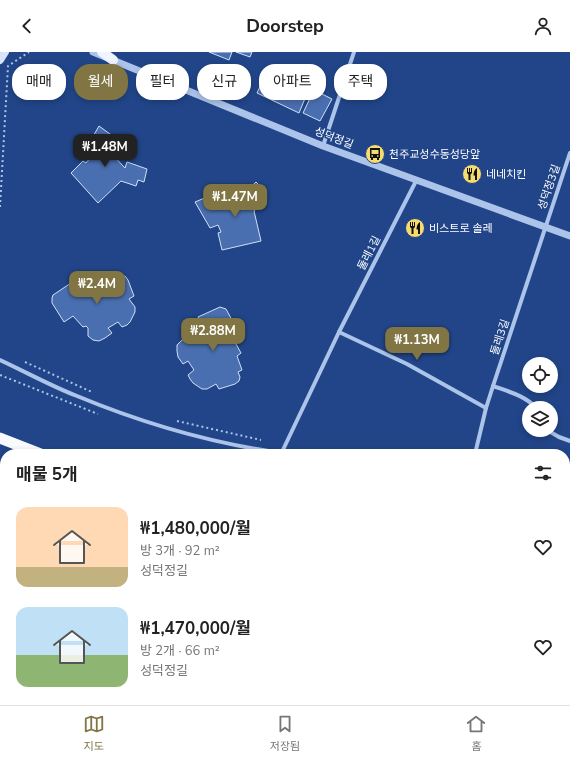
<!DOCTYPE html>
<html lang="ko">
<meta charset="utf-8">
<style>
body{margin:0;font-family:"Nunito Sans","Noto Sans KR",sans-serif;background:#f6f6f6;color:#222;height:100vh;display:flex;flex-direction:column;font-size:15px;white-space:nowrap}
*{box-sizing:border-box;margin:0}
p{font-size:13px;color:#767676}
.icon{flex:none;width:22px;height:22px;fill:none;stroke:currentColor;stroke-width:2;stroke-linecap:round;stroke-linejoin:round}
.map{position:relative;flex:1;overflow:hidden}
.drawer{position:absolute;left:0px;top:397px;width:570px;height:256px;display:flex;flex-direction:column;background:#fff;border-radius:16px 16px 0 0;box-shadow:0 2px 6px #0003}
.drawer>*{flex:none}
.banner{position:absolute;left:12px;top:12px;width:546px;height:36px;display:flex;gap:8px}
.tools{position:absolute;left:522px;top:305px;display:grid;gap:8px}
.tools a{display:grid;place-items:center;width:36px;height:36px;border-radius:50%;background:#fff;box-shadow:0 2px 6px #0003;font-size:20px}
.price{position:absolute;translate:-50% -34px;padding:0 9px;border-radius:8px;background:#817544;color:#fff;font-size:13px;line-height:26px;filter:drop-shadow(0 1px 2px #0008)}
.price::after{content:'';position:absolute;left:50%;top:24px;width:12px;height:9px;margin-left:-6px;background:inherit;clip-path:polygon(0 0,100% 0,50% 100%)}
.price.current{background:#222;color:#fff}
ul{padding:0;list-style:none}
li{display:flex;align-items:center;gap:12px;height:100px;padding:0 16px}
li span{display:grid;place-items:center;flex:none;width:112px;height:80px;border-radius:12px;color:#555}
li>.icon{margin-inline-start:auto}
span .icon{width:48px;height:48px;fill:#fffc;stroke-width:1}
li b{font-size:17px}
h2{display:flex;justify-content:space-between;align-items:center;height:48px;padding:0 16px;font-size:17px}
.pill{padding:0 14px;border-radius:16px;background:#fff;box-shadow:0 2px 6px #0003;font-size:14px;line-height:36px}
.pill.current{background:#817544;color:#fff}
header{display:flex;justify-content:space-between;align-items:center;height:52px;padding:0 16px;background:#fff;font-size:18px;font-weight:700}
.dock{display:flex;justify-content:space-around;align-items:center;height:56px;border-top:1px solid #e0e0e0;background:#fff;font-size:11px;color:#767676}
.dock a{display:grid;justify-items:center;gap:2px}
.dock .current{color:#817544}
.map>svg:first-child{display:block}
</style>
<header><svg class="icon" aria-label="back" viewBox="0 0 24 24"><path d="M15 5l-7 7 7 7"/></svg>Doorstep<svg class="icon" aria-label="person" viewBox="0 0 24 24"><circle cx="12" cy="8" r="4"/><path d="M4 21q1-7 8-7t8 7"/></svg></header>
<div class="map">
<svg width="570" height="653" viewBox="0 0 570 653">
<rect width="100%" height="100%" fill="#214588"/>
<polygon fill="#3e5788" stroke="#a0bceb" points="0,546 5,547 5,648 328,648 343,653 0,653"/>
<g fill="#4a6fb0" stroke="#d1dff7">
<polygon points="209,0 232,0 229,8"/>
<polygon points="236,0 252,0 250,5"/>
<polygon points="265,24 306,44 299,61 257,41"/>
<polygon points="314,38 332,47 320,69 303,61"/>
<polygon points="99,74 114,85 106,96 125,116 127,110 147,117 144,130 138,128 136,134 121,129 98,151 71,121 83,109 86,111 91,105 84,100"/>
<polygon points="256,130 266,140 262,144 266,148 254,159 261,189 222,198 218,181 221,180 218,173 210,176 195,150 212,143 218,155 245,148 241,144"/>
<polygon points="113,222 115,226 120,224 125,224 128,228 134,244 129,247 135,255 135,260 130,270 127,273 122,275 118,270 108,276 112,281 105,286 99,289 93,288 88,284 88,276 86,274 83,275 73,264 64,270 52,251 52,246 53,243 74,229 79,236 96,224 99,228"/>
<polygon points="220,255 226,257 238,279 231,283 241,301 237,304 242,318 238,320 240,325 239,329 235,332 219,337 216,332 207,337 202,337 193,331 190,327 188,323 194,318 188,309 183,312 178,305 177,299 177,293 182,288 186,287 190,288 192,287 191,284 203,275 198,265"/>
</g>
<g fill="none" stroke-linecap="round" stroke-linejoin="round">
<g stroke="#acc3ea" stroke-width="2" stroke-dasharray="2 3" stroke-linecap="butt">
<polyline points="0,155 8,14 29,0"/>
<polyline points="25,310 92,340"/>
<polyline points="0,323 98,362"/>
<polyline points="177,369 261,388"/>
<polyline points="0,531 5,532"/>
<polyline points="402,648 417,653"/>
</g>
<g stroke="#acc3ea" stroke-width="4">
<polyline points="323,94 354,0"/>
<polyline points="339,280 407,312 486,356"/>
<path d="M0,308c26,12 51,26 77,36 65,27 134,47 204,57"/>
<path d="M493,334c14,5 33,10 43,22"/>
<polyline points="547,378 559,385 570,389"/>
<polyline points="281,402 339,280 416,129"/>
<polyline points="475,402 486,356 493,334 570,101"/>
<polyline points="565,518 570,520"/>
<polyline points="565,569 570,571"/>
</g>
<polyline stroke="#acc3ea" stroke-width="7" points="93,0 323,94 570,184"/>
<polyline stroke="#d7e3f8" stroke-width="8" points="0,8 5,0"/>
<polyline stroke="#f0f4fe" stroke-width="10" points="102,0 113,8"/>
<g stroke="#f8fafe" stroke-width="11">
<polyline points="0,386 41,402"/>
<polyline points="0,417 5,419"/>
<polyline points="0,455 5,457"/>
<polyline points="0,468 5,469"/>
<polyline points="565,607 570,609"/>
<polyline points="565,647 570,649"/>
</g>
</g>
<defs>
<symbol id="bus-disc" viewBox="-11 -11 22 22"><circle r="9.5" fill="#f6db6e" stroke="#214588"/><path d="M-5-6H5V4H4V6H2V4H-2V6H-4V4H-5ZM-3.5-4V0h7V-4ZM-3.5 1.2v1.5H-2V1.2ZM2 1.2v1.5H3.5V1.2Z" fill="#111"/></symbol>
<symbol id="restaurant-disc" viewBox="-11 -11 22 22"><circle r="9.5" fill="#f6db6e" stroke="#214588"/><path d="M-5-6h1v4h1v-4h1v4h1v-4h1v5L-1.5 .5V6h-2V.5L-5-1ZM5-6V6H3V1.5H1.5Q1.5-4 5-6Z" fill="#111"/></symbol>
</defs>
<g fill-rule="evenodd">
<use href="#bus-disc" x="364" y="91" width="22" height="22"/>
<use href="#restaurant-disc" x="461" y="111" width="22" height="22"/>
<use href="#restaurant-disc" x="404" y="165" width="22" height="22"/>
</g>
<g text-anchor="middle" dominant-baseline="central" stroke-width="3" stroke-linejoin="round" paint-order="stroke">
<g font-size="11" fill="#fff" stroke="#214588">
<text transform="translate(334 86) rotate(21)">성덕정길</text>
<text transform="translate(549 135) rotate(-71)">성덕정3길</text>
<text transform="translate(369 201) rotate(-63)">둘레1길</text>
<text transform="translate(500 285) rotate(-72)">둘레3길</text>
</g>
<g font-size="11" fill="#fff" stroke="#214588" text-anchor="start">
<text x="389" y="102">천주교성수동성당앞</text>
<text x="486" y="122">네네치킨</text>
<text x="429" y="176">비스트로 솔레</text>
</g>
</g>
</svg>
<div class="tools">
<a><svg class="icon" aria-label="locate" viewBox="0 0 24 24"><circle cx="12" cy="12" r="6"/><path d="M12 2v4M12 18v4M2 12h4M18 12h4"/></svg></a>
<a><svg class="icon" aria-label="layers" viewBox="0 0 24 24"><path d="M12 4l9 5-9 5-9-5zM3 14l9 5 9-5"/></svg></a>
</div>
<b class="price current" style="left:105px;top:116px">₩1.48M</b>
<b class="price" style="left:235px;top:166px">₩1.47M</b>
<b class="price" style="left:97px;top:253px">₩2.4M</b>
<b class="price" style="left:213px;top:300px">₩2.88M</b>
<b class="price" style="left:417px;top:309px">₩1.13M</b>
<div class="banner">
<a class="pill">매매</a>
<a class="pill current">월세</a>
<a class="pill">필터</a>
<a class="pill">신규</a>
<a class="pill">아파트</a>
<a class="pill">주택</a>
</div>
<section class="drawer">
<h2>매물 5개<svg class="icon" aria-label="filters" viewBox="0 0 24 24"><path d="M4 7h16M4 17h16"/><circle cx="9" cy="7" r="2"/><circle cx="15" cy="17" r="2"/></svg></h2>
<ul>
<li><span style="background:linear-gradient(#ffd9b3 75%,#c2b280 0)"><svg class="icon" aria-label="home" viewBox="0 0 24 24"><path d="M3 11l9-7 9 7M6 9v11h12V9"/></svg></span><div><b>₩1,480,000/월</b><p>방 3개 · 92 m²</p><p>성덕정길</p></div><svg class="icon" aria-label="heart" viewBox="0 0 24 24"><path d="M12 20l-8-8c-3-5 5-10 8-4 3-6 11-1 8 4z"/></svg></li>
<li><span style="background:linear-gradient(#bfe0f5 60%,#8fb573 0)"><svg class="icon" aria-label="home" viewBox="0 0 24 24"><path d="M3 11l9-7 9 7M6 9v11h12V9"/></svg></span><div><b>₩1,470,000/월</b><p>방 2개 · 66 m²</p><p>성덕정길</p></div><svg class="icon" aria-label="heart" viewBox="0 0 24 24"><path d="M12 20l-8-8c-3-5 5-10 8-4 3-6 11-1 8 4z"/></svg></li>
</ul>
</section>
</div>
<nav class="dock">
<a class="current"><svg class="icon" aria-label="map" viewBox="0 0 24 24"><path d="M3 6l6-2 6 2 6-2v14l-6 2-6-2-6 2zM9 4v14M15 6v14"/></svg>지도</a>
<a><svg class="icon" aria-label="saved" viewBox="0 0 24 24"><path d="M7 4h10v16l-5-4-5 4z"/></svg>저장됨</a>
<a><svg class="icon" aria-label="home" viewBox="0 0 24 24"><path d="M3 11l9-7 9 7M6 9v11h12V9"/></svg>홈</a>
</nav>
